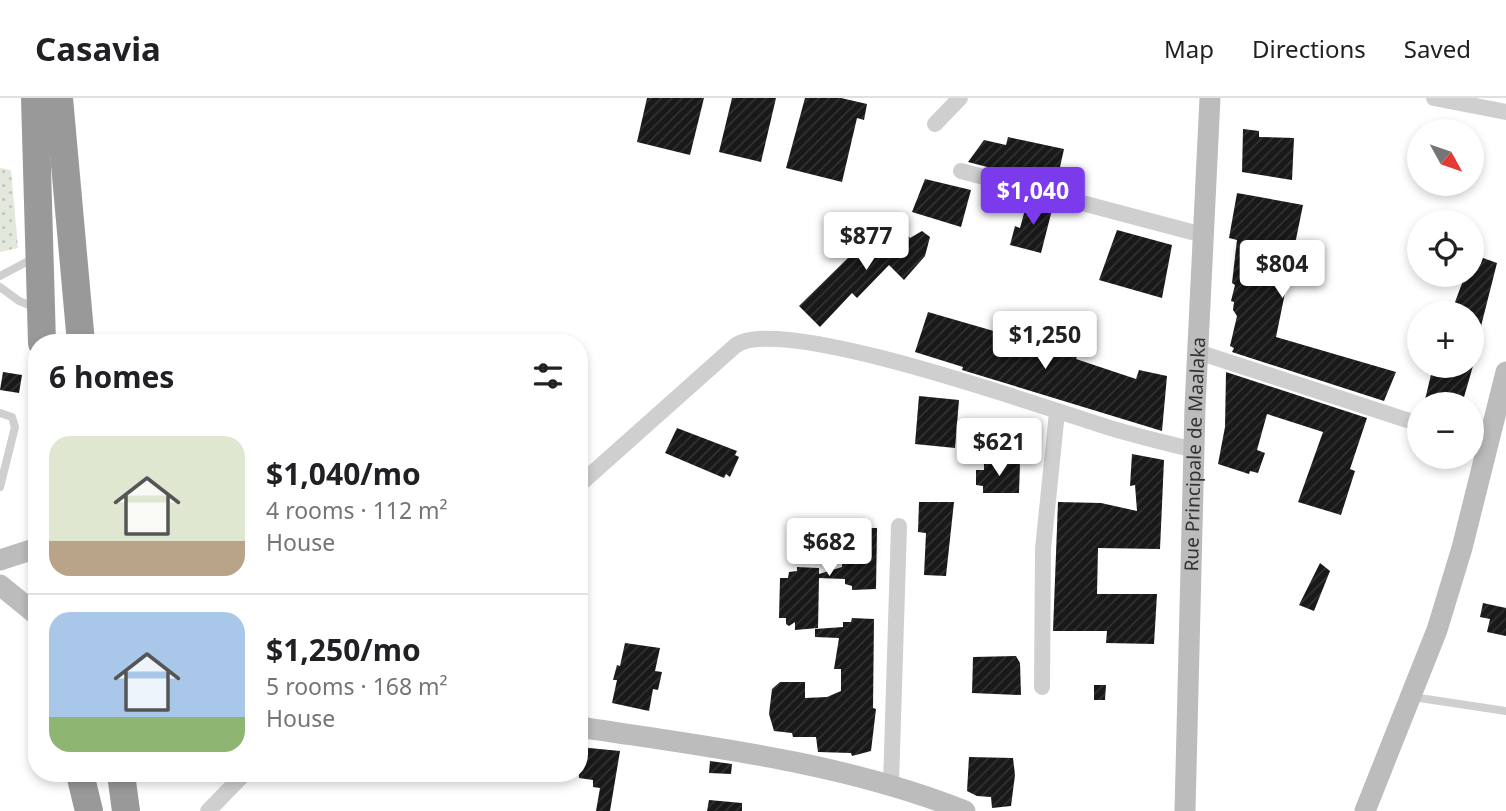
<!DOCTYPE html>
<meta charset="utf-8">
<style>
body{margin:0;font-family:"Noto Sans",sans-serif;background:#f2f2f2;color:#202124;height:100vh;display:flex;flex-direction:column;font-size:26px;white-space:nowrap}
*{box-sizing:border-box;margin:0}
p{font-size:23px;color:#757577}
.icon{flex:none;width:38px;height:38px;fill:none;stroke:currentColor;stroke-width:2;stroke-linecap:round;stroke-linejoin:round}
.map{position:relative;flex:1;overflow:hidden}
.drawer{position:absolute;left:28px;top:236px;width:560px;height:448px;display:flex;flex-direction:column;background:#fff;border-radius:28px;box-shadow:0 4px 10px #0003}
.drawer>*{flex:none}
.needle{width:46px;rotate:130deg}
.controls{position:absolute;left:1407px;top:21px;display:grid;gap:14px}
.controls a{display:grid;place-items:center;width:77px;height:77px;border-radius:50%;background:#fff;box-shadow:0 4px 10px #0003;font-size:35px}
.price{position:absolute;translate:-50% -60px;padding:0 16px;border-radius:7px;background:#fff;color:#222;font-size:23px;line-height:46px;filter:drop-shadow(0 2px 4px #0008)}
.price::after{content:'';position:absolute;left:50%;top:42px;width:21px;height:16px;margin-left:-10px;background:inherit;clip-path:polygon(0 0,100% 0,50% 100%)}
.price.current{background:#7c3aed;color:#fff}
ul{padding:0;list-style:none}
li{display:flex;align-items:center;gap:21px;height:175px;padding:0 21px}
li+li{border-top:2px solid #e0e0e0}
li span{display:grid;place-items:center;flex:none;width:196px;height:140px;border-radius:21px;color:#555}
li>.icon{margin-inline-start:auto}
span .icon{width:84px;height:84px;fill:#fffc;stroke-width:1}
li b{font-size:30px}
h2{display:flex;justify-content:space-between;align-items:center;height:84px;padding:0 21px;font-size:30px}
header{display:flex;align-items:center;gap:42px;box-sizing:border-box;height:98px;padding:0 35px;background:#fff;border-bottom:2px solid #e0e0e0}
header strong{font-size:33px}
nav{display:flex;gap:38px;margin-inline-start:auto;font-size:24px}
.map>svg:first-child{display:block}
</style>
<header>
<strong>Casavia</strong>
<nav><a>Map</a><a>Directions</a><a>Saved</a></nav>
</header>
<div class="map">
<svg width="1506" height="713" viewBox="0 0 1506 713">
<defs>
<pattern id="green-dots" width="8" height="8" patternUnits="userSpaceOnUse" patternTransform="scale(1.75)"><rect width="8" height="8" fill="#e2e8dc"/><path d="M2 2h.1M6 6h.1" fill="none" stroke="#c2c7bd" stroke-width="1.8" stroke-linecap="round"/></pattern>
<pattern id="building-hatch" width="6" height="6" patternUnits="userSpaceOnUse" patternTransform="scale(1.75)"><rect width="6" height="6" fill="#191919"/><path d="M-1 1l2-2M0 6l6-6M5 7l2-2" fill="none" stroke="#323232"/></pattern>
</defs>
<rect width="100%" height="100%" fill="#fff"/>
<polygon fill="url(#green-dots)" points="0,70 11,72 18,150 0,154"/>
<g fill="url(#building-hatch)">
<polygon points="647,0 704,0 690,57 637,44"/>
<polygon points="732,0 776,0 761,64 719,54"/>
<polygon points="805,0 841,0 867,6 864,22 857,20 842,84 786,70"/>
<polygon points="1243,31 1259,33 1259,39 1294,40 1292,82 1242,74"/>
<polygon points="1008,39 1064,51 1056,87 968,64 984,42 1006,47"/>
<polygon points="925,81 971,92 961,129 912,114"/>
<polygon points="1237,95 1303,107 1276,239 1396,274 1384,303 1232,254 1234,250 1230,248 1237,218 1233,212 1234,204 1231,203 1235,187 1232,185 1237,142 1229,140"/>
<polygon points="1028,101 1053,108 1041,155 1010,147 1015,128 1020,130"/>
<polygon points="900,129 910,140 922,133 930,139 925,158 904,182 889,167 857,200 852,195 820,229 799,208 853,155 860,161 883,136"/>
<polygon points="1117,132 1172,147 1162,200 1099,182"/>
<polygon points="1472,156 1497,165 1476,248 1472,248 1472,215 1451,215 1465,177 1472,177"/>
<polygon points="928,214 1004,236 1003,240 1057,258 1063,258 1066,248 1079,253 1076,261 1136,281 1139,272 1167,278 1162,333 962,272 963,269 915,254"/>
<polygon points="1433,268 1473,268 1462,306 1437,303 1437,306 1424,306"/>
<polygon points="3,274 22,277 19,295 0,292"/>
<polygon points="1226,274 1367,320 1350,371 1355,373 1341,417 1298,404 1323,334 1267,316 1257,352 1265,355 1258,375 1250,373 1249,376 1218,366 1225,329"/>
<polygon points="919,298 959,302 955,350 915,346"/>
<polygon points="677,330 737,353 735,357 739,359 730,379 726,376 724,380 665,355"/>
<polygon points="1132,356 1164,362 1160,451 1098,450 1097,496 1157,496 1154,546 1106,545 1107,533 1053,533 1058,404 1101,405 1137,413 1135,387 1130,388"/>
<polygon points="984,365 1020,365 1019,395 983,395 983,388 976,387 976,372 984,372"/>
<polygon points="919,404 954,404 946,478 924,477 926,435 918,434"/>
<polygon points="855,430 877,430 876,491 852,492 852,488 845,486 845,481 819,480 818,530 795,532 795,524 789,528 786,526 786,520 779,520 780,480 788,480 789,474 797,473 797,469 819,470 819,476 842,469 843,450 820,446 820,441 846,440 847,434 855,434"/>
<polygon points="1320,465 1330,473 1314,513 1299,507"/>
<polygon points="1483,505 1506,510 1506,538 1487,534 1490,521 1480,519"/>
<polygon points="852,520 874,521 873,610 876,611 871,653 852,658 851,655 818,654 816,639 793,639 792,635 774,633 769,616 772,591 780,584 805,584 805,600 827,599 841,593 841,571 834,571 839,540 815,539 815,531 843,529 843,524 851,524"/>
<polygon points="625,545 660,550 655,573 662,574 658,592 653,591 649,613 612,605 617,582 613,582 617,567 620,568"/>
<polygon points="1016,558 1020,565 1021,597 972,595 973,559"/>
<polygon points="1094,587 1106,587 1105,602 1094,602"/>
<polygon points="579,649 620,653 610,713 596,713 600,690 593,689 593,682 579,680"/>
<polygon points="969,659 1013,660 1015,677 1011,708 992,710 991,699 977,698 967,693"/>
<polygon points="710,663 732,666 731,676 709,675"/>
<polygon points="709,702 742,705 742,713 707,713"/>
</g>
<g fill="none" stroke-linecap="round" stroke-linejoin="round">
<g stroke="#cfcfcf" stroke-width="8">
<polyline points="0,178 34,160"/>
<polyline points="0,189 19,203 37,210"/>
<polyline points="0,315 12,319 15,329 0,389"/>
<polyline points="1413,599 1506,613"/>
</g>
<g stroke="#cfcfcf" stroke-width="16">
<polyline points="1434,0 1506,14"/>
<polyline points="935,26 960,0"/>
<polyline points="961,73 1203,137"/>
<polyline points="1198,254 1419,326"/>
<polyline points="1472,346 1486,351"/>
<path d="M579,387l156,-139c42,-34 307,61 366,79 30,10 62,17 93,25"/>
<polyline points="1042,589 1043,451 1057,314"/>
<polyline points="891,686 899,428"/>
<polyline points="208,713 244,676"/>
</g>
<g stroke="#bcbcbc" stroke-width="21">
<polyline points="0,462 37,450"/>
<polyline points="0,487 37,517"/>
<path d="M579,629c130,20 264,35 386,84"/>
<path id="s1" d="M1185,713l10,-404 15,-309"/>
<polyline points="1365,713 1437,532 1462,450 1506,274"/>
</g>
<g stroke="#999" stroke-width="28">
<polyline points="35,0 42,245"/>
<polyline points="59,0 81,245"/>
<polyline points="80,676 89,713"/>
<polyline points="121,676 126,713"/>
</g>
</g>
<g text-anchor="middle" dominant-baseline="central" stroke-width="7" stroke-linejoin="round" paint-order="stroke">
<g font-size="19" fill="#323232" stroke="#fff">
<text stroke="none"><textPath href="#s1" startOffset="357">Rue Principale de Maalaka</textPath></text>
</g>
</g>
</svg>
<div class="controls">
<a><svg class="needle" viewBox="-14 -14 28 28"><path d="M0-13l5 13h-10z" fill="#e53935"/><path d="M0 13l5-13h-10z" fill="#757577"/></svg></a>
<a><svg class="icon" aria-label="locate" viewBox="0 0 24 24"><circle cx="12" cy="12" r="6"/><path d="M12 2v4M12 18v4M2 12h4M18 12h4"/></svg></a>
<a>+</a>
<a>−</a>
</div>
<b class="price current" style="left:1033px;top:129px">$1,040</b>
<b class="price" style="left:866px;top:174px">$877</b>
<b class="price" style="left:1282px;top:202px">$804</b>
<b class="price" style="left:1045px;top:273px">$1,250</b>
<b class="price" style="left:999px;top:380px">$621</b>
<b class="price" style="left:829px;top:480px">$682</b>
<section class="drawer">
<h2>6 homes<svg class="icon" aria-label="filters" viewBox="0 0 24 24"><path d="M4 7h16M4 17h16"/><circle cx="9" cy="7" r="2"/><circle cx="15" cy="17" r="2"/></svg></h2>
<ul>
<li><span style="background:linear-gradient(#dfe7d0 75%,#b9a48a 0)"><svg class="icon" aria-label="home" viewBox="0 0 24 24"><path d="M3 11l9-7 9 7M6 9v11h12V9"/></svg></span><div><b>$1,040/mo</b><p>4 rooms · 112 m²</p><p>House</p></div></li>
<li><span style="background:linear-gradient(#a9c7e8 75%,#8fb573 0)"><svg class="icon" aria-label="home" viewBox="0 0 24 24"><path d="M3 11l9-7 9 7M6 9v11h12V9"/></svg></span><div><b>$1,250/mo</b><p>5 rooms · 168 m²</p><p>House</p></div></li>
</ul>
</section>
</div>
